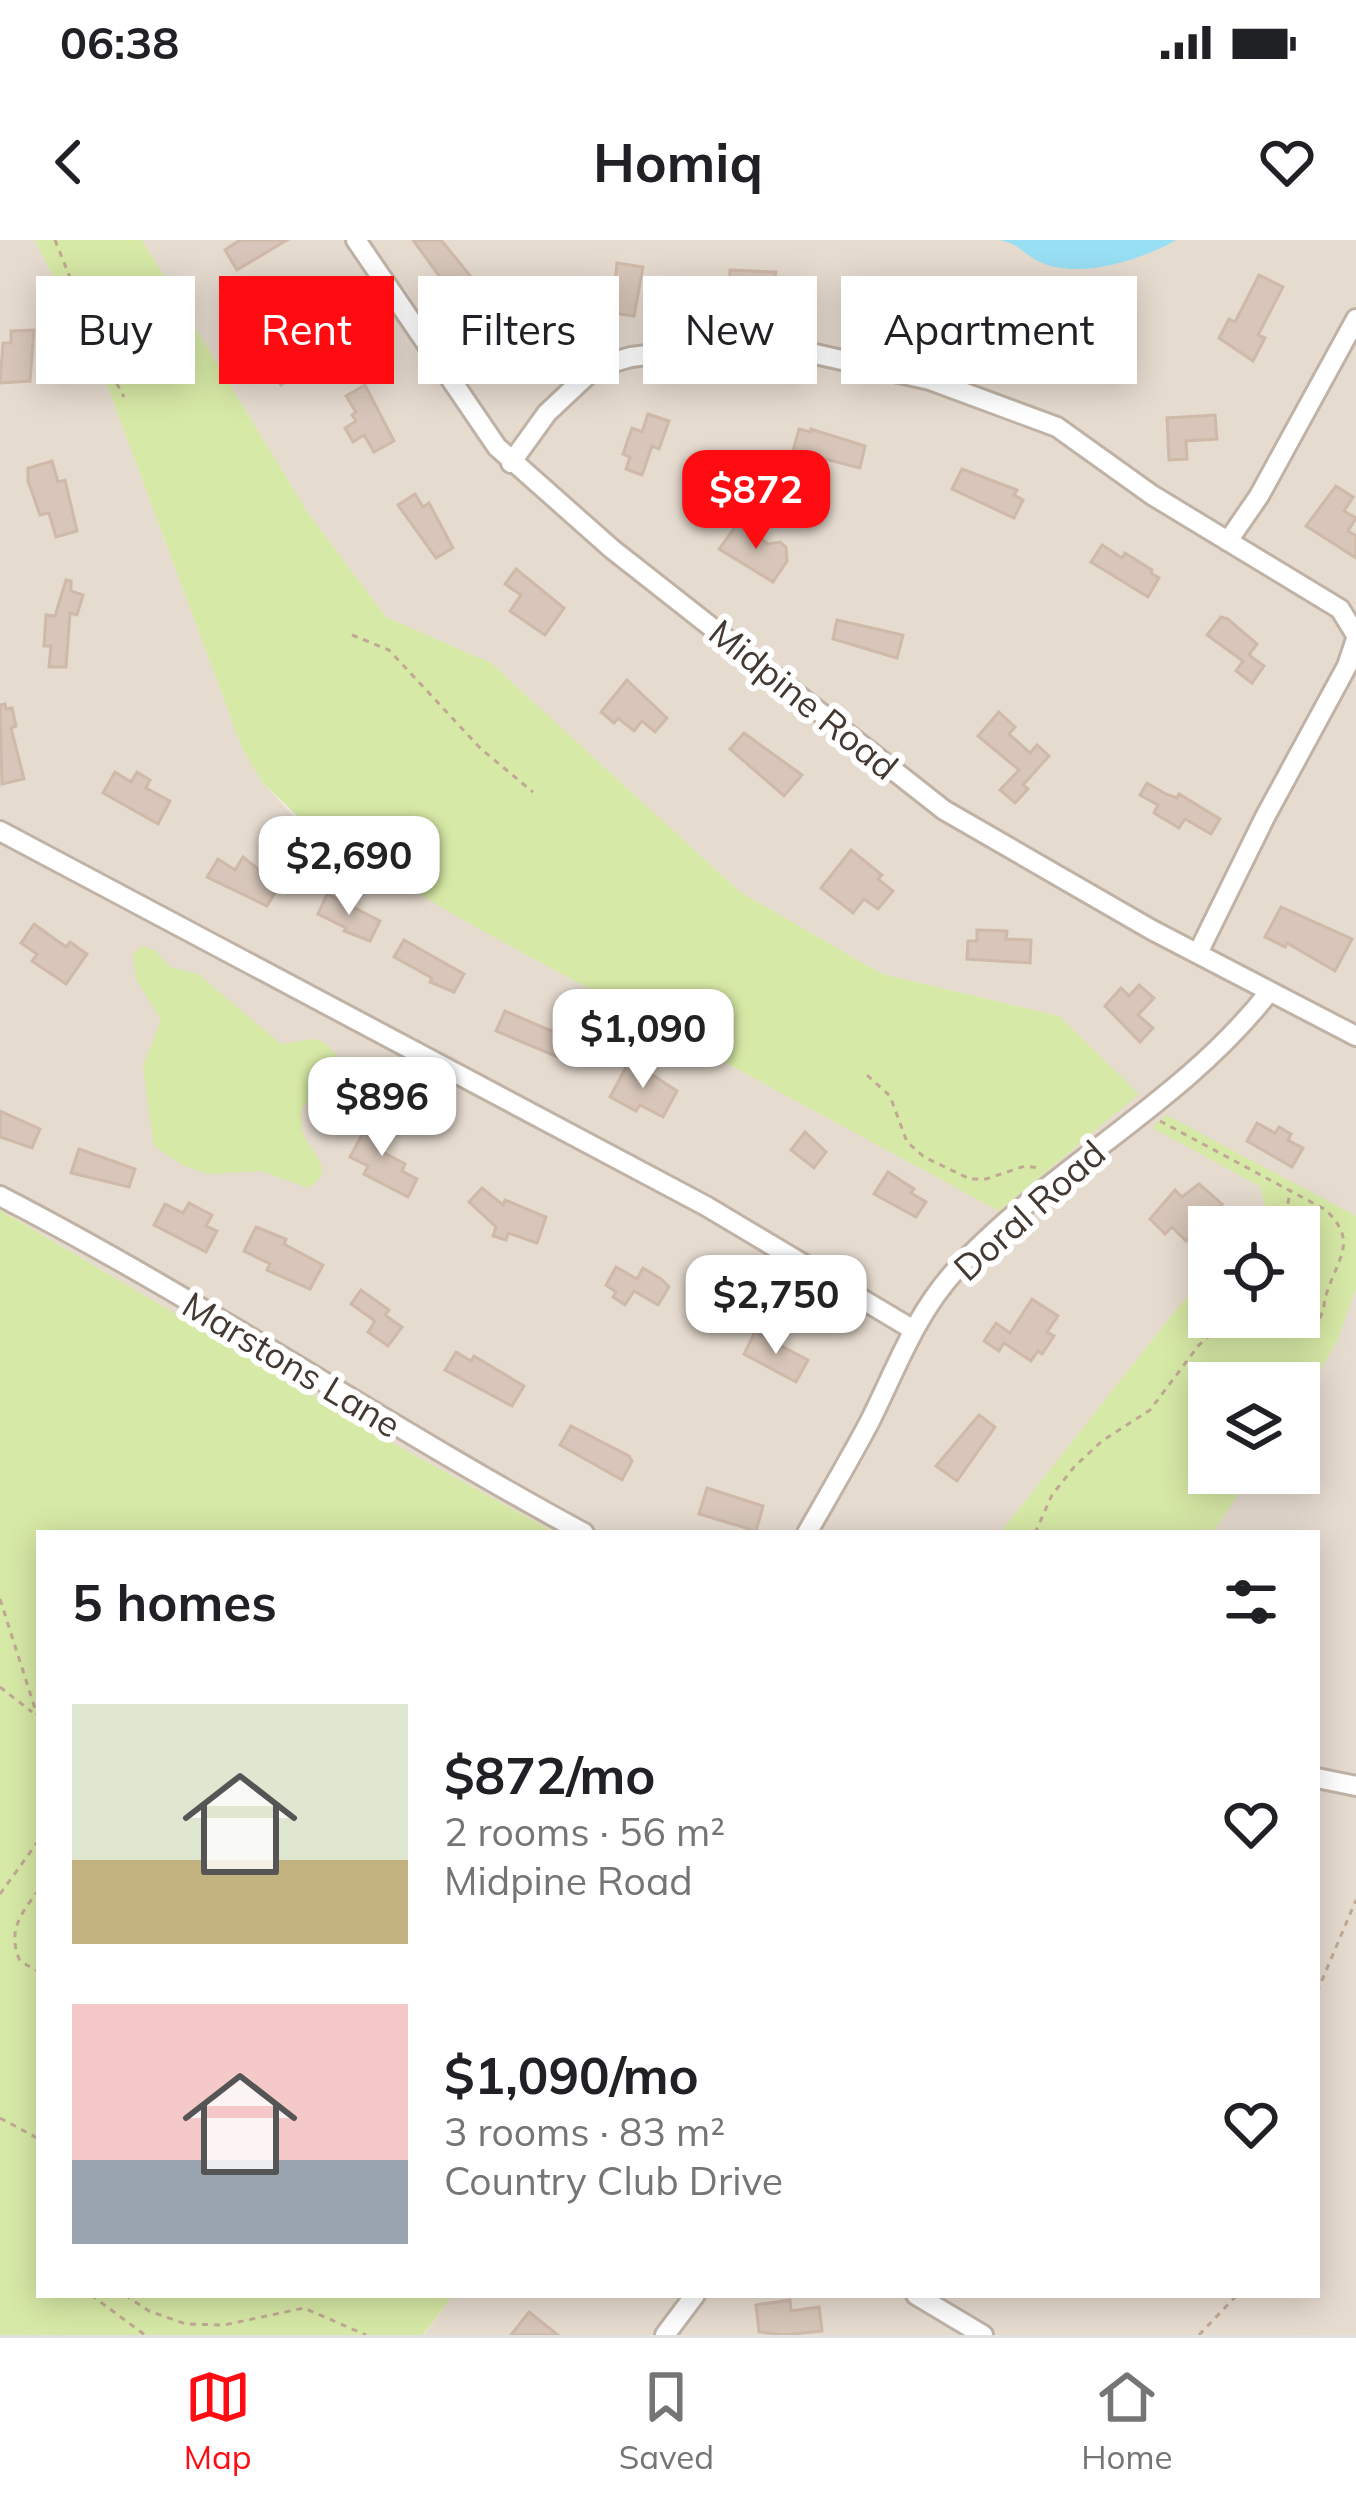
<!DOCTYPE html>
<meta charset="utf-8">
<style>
body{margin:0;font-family:Mulish,sans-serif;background:#f6f6f6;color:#202124;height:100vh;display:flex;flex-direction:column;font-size:45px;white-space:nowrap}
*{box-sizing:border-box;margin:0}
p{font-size:39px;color:#757577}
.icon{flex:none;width:66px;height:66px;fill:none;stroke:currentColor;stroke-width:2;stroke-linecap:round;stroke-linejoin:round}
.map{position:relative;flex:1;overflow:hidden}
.details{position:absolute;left:36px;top:1290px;width:1284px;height:768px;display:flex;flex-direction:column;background:#fff;border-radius:0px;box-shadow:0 6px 30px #0003}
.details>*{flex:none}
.top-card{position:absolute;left:36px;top:36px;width:1284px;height:108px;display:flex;gap:24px}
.tools{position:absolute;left:1188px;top:966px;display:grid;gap:24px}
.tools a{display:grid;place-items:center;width:132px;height:132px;border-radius:0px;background:#fff;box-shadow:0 6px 30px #0003;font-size:60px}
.price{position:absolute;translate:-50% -102px;padding:0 27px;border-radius:24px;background:#fff;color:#222;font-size:39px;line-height:78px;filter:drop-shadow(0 3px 6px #0008)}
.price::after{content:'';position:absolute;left:50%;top:72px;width:36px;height:27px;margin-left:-18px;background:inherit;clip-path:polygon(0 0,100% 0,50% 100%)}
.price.selected{background:#ff0b12;color:#fff}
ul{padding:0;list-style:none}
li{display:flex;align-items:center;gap:36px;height:300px;padding:0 36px}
li span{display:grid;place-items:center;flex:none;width:336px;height:240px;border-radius:0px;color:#555}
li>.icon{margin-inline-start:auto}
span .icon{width:144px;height:144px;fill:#fffc;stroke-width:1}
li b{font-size:51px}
h2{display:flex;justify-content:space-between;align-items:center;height:144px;padding:0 36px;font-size:51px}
.tag{padding:0 42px;border-radius:0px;background:#fff;box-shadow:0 6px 30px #0003;font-size:42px;line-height:108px}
.tag.selected{background:#ff0b12;color:#fff}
.status{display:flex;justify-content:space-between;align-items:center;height:84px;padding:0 60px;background:#fff;direction:ltr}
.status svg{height:33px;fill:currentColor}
header{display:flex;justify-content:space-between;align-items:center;height:156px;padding:0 36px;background:#fff;font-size:54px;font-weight:700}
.tab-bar{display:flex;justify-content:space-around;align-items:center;height:168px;border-top:3px solid #e0e0e0;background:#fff;font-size:33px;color:#757577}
.tab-bar a{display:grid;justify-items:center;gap:6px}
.tab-bar .selected{color:#ff0b12}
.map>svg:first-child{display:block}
</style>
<div class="status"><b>06:38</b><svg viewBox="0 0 49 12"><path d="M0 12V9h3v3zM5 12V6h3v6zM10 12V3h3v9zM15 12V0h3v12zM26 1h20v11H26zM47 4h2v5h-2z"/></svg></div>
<header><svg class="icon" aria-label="back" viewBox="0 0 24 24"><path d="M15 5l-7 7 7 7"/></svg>Homiq<svg class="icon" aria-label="heart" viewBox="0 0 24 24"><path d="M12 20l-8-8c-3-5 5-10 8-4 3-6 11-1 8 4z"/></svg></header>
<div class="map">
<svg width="1356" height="2095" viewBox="0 0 1356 2095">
<rect width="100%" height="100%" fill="#f2eae1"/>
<g fill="#e6dbcf">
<polygon points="0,0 35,0 110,153 242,508 262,542 298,581 479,689 999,971 1138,854 1059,776 882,734 740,652 491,423 386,377 308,273 142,0 1356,0 1356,976 1153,888 1260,946 1267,974 1254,987 1209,987 1209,1034 1179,1066 1000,1293 556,1293 407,1211 0,970"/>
<polygon points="1356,1048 1356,2095 424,2095 453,2055 1317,2055 1317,1293 1212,1293 1253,1233 1299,1233 1299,1167 1337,1101"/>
</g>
<g fill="#d7e9a6">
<polygon points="35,0 142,0 308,273 386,377 491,423 740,652 882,734 1059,776 1139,854 999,971 479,689 316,594 262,542 242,508 110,153"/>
<path d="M143,706l13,5 14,16 28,7 83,70 32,-5 11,3 17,18 20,6 6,8 -4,11 -11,5h-32l-18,18c-1,9 -2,21 3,30 11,19 30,33 3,50l-47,-17 -53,3 -24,-8 -30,-20 -11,-80 18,-46 -25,-41 -3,-25z"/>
<polygon points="1166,875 1356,976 1356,1048 1337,1101 1299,1167 1299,1143 1209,1143 1209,1233 1253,1233 1212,1293 1000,1293 1179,1066 1209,1034 1209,1077 1299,1077 1299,987 1254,987 1267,974 1260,946 1152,888"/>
<polygon points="0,970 407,1211 556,1293 39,1293 39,2055 453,2055 423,2095 0,2095"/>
</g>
<path fill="#98dff4" d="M1000,0h176c-34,20 -98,40 -136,22 -17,-8 -19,-17 -40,-22z"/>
<g fill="#d7c6b9" stroke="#cfb9a9" stroke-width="3">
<polygon points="240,0 287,0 237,30 225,10"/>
<polygon points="413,0 441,0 476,43 456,59"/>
<polygon points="617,23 643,27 634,76 612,73"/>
<polygon points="730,30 776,32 775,38 794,39 792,69 776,68 776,60 747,58 747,63 729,62"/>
<polygon points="1259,35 1283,47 1258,95 1265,98 1253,121 1219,98 1229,79 1235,82"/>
<polygon points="931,51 952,65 945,84 965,98 957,110 913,83 888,81 887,62 924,60"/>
<polygon points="265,68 309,125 281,145 263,120 272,114 248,81"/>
<polygon points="532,69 540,82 529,88 545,117 521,129 505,99 483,111 474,93"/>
<polygon points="34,90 30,141 0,143 3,103 11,103 11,91"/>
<polygon points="1034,109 1079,113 1077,137 1032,133"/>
<polygon points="365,145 394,201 374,212 364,195 353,202 345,188 356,181 352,175 356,172 346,156"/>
<polygon points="648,174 669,181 659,209 652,206 642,235 626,229 630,217 623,214 632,188 642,192"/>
<polygon points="1215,175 1217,199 1186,201 1187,219 1169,220 1167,178"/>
<polygon points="799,189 811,192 811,189 865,206 860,228 793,211"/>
<polygon points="52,221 58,242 65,240 77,291 56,297 49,273 40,275 28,241 28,228"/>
<polygon points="962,229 1017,250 1014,255 1023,260 1014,278 952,249"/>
<polygon points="1336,246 1353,257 1344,271 1356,278 1348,291 1356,296 1356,318 1306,286"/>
<polygon points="415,254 423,267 429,263 453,308 436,318 398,265"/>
<polygon points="738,283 768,304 780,302 786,307 787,321 773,342 719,309"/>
<polygon points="1102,305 1122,318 1125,313 1152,330 1151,333 1159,338 1148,357 1091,322"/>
<polygon points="516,329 564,368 545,395 510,371 521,355 505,344"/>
<polygon points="66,340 71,341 71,351 83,355 77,375 70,373 66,427 49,427 51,406 44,406 46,375 55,376"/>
<polygon points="1221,377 1228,379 1257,404 1249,415 1264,426 1252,443 1236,431 1243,421 1207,395"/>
<polygon points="837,380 903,395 897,418 833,399"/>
<polygon points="627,440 667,478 655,492 642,481 634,491 618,478 614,483 601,472"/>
<polygon points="5,464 6,469 12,468 16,486 11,488 24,539 2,544 0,465"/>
<polygon points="999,472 1015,487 1009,494 1030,513 1037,505 1049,516 1023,545 1028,549 1015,563 1000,550 1019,530 978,496"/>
<polygon points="744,493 802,535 784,556 730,509"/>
<polygon points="115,532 131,542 137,532 150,540 146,548 170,561 158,584 103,553"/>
<polygon points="1147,543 1166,554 1177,558 1179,554 1220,579 1211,594 1185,579 1179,588 1154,573 1158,565 1140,555"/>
<polygon points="851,610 882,635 878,639 893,651 878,669 864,659 853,673 821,648"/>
<polygon points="243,617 279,646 267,666 207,637 218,619 235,630"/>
<polygon points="327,654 380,681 370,701 344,691 346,688 318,674"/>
<polygon points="1281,667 1352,699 1335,731 1287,703 1285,707 1265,697"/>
<polygon points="34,684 66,707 70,702 87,714 66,744 32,721 37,714 21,703"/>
<polygon points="977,690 1007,691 1006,699 1031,700 1030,723 967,719 968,701 977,701"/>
<polygon points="404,700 464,734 454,752 430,742 432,738 394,717"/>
<polygon points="1139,745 1154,758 1138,775 1153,788 1140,802 1105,766 1121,748 1129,756"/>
<polygon points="505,771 568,798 558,817 496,791"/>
<polygon points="630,820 677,851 663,877 640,865 636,871 610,857"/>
<polygon points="0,871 40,889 32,908 0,897"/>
<polygon points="373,874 390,884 377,909 405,924 402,931 417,939 408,957 364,934 368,926 350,917"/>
<polygon points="1257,883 1275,893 1279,887 1291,894 1288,900 1303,908 1292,927 1247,901"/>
<polygon points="805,892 826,912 814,928 791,910"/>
<polygon points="79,909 135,929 129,947 71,933"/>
<polygon points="888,932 914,949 911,953 926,962 916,977 874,954"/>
<polygon points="1199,944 1222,964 1186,1001 1172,987 1165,994 1150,979 1175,950 1182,957"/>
<polygon points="482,948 503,965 505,960 546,977 537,1003 508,993 506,1000 493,996 496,987 469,962"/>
<polygon points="189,963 212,975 206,986 217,991 206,1012 154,985 165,964 183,973"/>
<polygon points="256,987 286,999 284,1004 323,1025 310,1049 267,1030 270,1024 244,1011"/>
<polygon points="616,1027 637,1039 643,1028 661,1039 669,1047 658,1065 634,1051 625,1065 613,1057 616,1052 606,1045"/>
<polygon points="361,1050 389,1070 385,1075 402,1087 388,1106 368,1092 375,1081 351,1064"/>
<polygon points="1032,1059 1058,1076 1047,1092 1054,1096 1042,1114 1038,1111 1031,1121 1004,1103 999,1111 984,1101 996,1083 1010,1093"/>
<polygon points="755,1092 808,1120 796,1142 744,1114"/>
<polygon points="456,1112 471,1121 474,1116 524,1146 512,1166 445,1130"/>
<polygon points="979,1175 995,1187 957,1241 936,1226"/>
<polygon points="571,1186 629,1216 632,1221 622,1240 560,1205"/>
<polygon points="707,1248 763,1266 756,1291 699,1274"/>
<polygon points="790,2060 791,2071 819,2067 822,2091 784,2095 759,2092 756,2065"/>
<polygon points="529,2072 558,2095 511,2095"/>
</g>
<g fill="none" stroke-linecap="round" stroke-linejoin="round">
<defs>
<g id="street">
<polyline points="356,0 497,207 612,309 944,570 1152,690 1356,796"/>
<polyline points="511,223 547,173 596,127 631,117 719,106 802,111 930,140 1057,187 1152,255 1340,369 1356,395"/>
<polyline points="1228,301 1259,256 1356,79"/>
<polyline points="0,591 706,966 912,1089"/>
<polyline points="1198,713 1265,577 1347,426 1356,399"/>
<path d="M0,956c200,103 386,230 584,337"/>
<path d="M807,1293c21,-37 43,-74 63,-112 26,-52 45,-106 85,-150 95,-103 228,-168 314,-279"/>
<polyline points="1317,1538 1356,1546"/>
<polyline points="916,2055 983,2095"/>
<polyline points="665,2095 695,2055"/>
</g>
</defs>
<use href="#street" stroke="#c0b3a6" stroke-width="24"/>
<g stroke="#c0a994" stroke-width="3" stroke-dasharray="6 6" stroke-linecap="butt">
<polyline points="55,0 99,110 124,157"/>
<polyline points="352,395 389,410 481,509 533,552"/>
<polyline points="867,835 890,856 907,902 924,917 970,939 986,939 1025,926 1040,928"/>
<path d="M1160,881l166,89c30,30 15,44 2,79 -5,13 -3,25 -13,36l-28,5 -38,-13"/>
<polyline points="1282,987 1290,954"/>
<polyline points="1035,1293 1052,1255 1074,1227 1102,1201 1150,1170 1199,1105 1230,1077"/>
<polyline points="0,1359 39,1481"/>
<polyline points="0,1447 32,1472"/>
<path d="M39,1650c-19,24 -32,42 -19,71l19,11"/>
<polyline points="0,1654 39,1600"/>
<polyline points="1317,1752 1356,1660"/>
<polyline points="0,1878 39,1899"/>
<polyline points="91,2055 145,2095"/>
<polyline points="125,2055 149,2071 186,2084 224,2085 304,2068 366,2095"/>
<polyline points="1199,2095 1237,2055"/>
</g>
<use href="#street" stroke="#fff" stroke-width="18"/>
</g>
<g text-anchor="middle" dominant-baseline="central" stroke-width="12" stroke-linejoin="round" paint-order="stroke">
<g font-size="36" fill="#433932" stroke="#fff">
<text transform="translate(804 459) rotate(39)">Midpine Road</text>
<text transform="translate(1029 970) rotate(-42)">Doral Road</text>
<text transform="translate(292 1124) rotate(31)">Marstons Lane</text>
</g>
</g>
</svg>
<div class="tools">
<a><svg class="icon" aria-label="locate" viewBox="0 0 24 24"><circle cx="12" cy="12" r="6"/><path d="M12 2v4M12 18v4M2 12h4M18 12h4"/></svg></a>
<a><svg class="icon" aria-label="layers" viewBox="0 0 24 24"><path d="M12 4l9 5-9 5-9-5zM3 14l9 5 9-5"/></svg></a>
</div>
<b class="price selected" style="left:756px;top:312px">$872</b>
<b class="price" style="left:349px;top:678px">$2,690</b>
<b class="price" style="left:643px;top:851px">$1,090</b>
<b class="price" style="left:382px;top:919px">$896</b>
<b class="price" style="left:776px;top:1117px">$2,750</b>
<div class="top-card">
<a class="tag">Buy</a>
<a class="tag selected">Rent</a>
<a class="tag">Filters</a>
<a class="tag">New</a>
<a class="tag">Apartment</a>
</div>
<section class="details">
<h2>5 homes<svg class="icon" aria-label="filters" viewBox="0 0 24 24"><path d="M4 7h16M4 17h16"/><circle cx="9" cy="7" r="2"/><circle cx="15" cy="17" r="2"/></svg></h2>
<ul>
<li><span style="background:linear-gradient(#dfe7d0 65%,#c2b280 0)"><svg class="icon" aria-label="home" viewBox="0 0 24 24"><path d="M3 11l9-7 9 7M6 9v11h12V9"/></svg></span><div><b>$872/mo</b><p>2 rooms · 56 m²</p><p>Midpine Road</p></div><svg class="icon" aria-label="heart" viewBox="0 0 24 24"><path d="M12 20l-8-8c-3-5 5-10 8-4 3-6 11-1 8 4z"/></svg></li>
<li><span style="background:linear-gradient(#f6c9c9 65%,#9aa5b1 0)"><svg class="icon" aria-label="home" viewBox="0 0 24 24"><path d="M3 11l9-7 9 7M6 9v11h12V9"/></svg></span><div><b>$1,090/mo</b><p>3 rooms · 83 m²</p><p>Country Club Drive</p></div><svg class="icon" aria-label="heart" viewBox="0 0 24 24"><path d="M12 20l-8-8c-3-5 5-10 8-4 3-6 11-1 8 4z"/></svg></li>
</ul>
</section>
</div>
<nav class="tab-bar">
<a class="selected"><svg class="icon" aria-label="map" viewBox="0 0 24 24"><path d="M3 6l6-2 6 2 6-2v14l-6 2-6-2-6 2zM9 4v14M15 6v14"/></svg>Map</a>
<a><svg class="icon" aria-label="saved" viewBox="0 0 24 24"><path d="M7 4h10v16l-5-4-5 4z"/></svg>Saved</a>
<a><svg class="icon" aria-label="home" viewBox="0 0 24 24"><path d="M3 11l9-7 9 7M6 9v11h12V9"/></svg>Home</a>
</nav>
